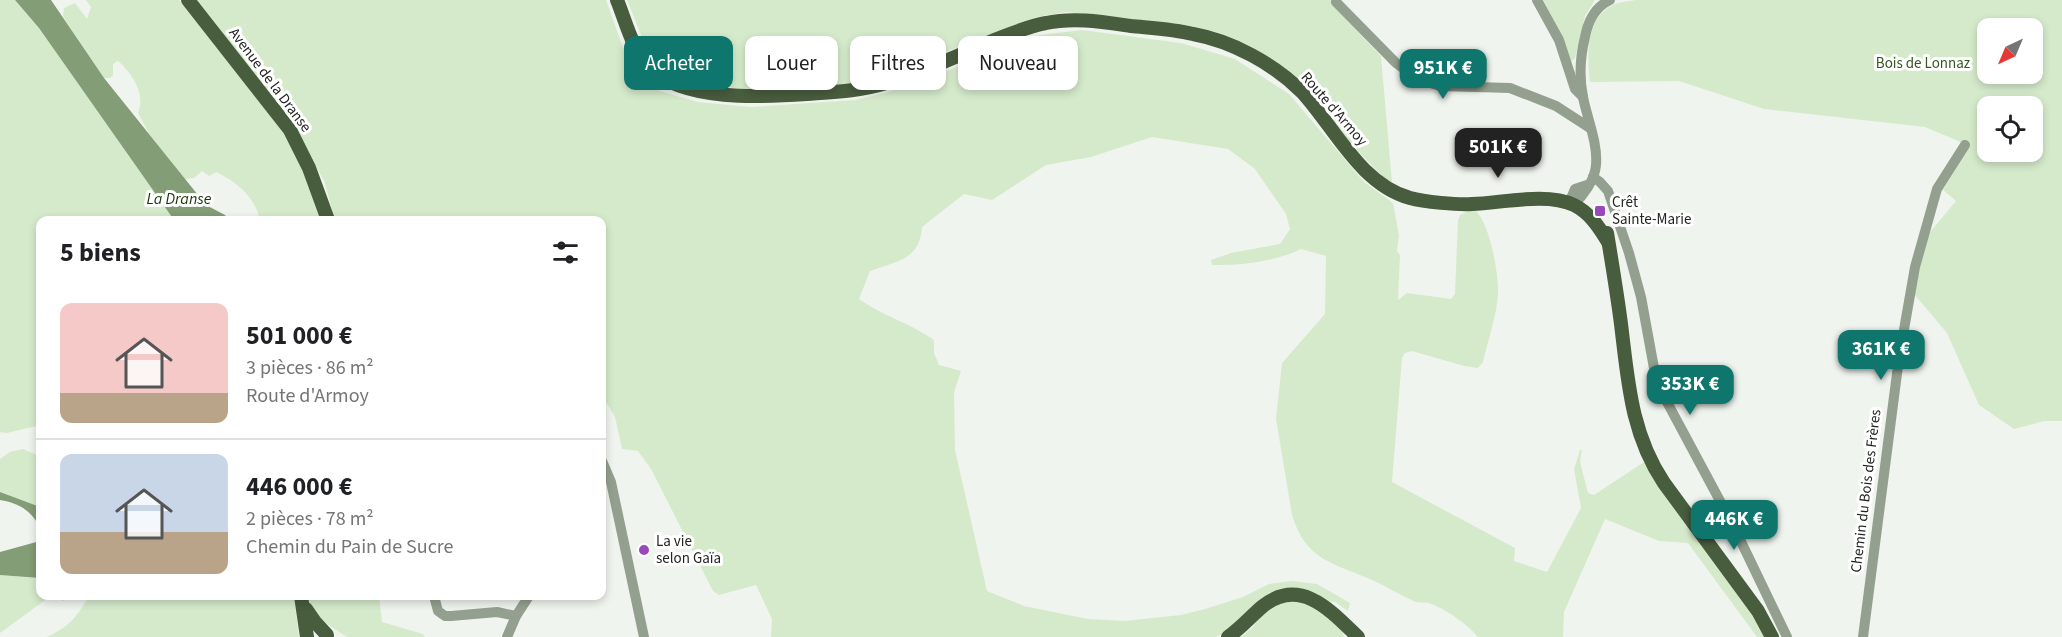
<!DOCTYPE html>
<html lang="fr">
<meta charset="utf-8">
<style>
body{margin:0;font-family:"Source Sans 3",sans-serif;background:#f6f6f6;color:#202124;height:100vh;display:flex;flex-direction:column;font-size:22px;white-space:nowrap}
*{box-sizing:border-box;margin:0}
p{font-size:20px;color:#757577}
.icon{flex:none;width:33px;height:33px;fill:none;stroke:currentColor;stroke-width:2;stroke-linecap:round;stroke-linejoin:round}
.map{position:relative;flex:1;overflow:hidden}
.side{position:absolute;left:36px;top:216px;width:570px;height:384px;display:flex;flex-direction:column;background:#fff;border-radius:12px;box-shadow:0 3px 9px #0003}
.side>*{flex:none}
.top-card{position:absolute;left:624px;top:36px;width:570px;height:54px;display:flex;gap:12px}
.needle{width:39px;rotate:224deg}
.controls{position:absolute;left:1977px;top:18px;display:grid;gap:12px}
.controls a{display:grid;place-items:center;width:66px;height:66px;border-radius:12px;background:#fff;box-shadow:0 3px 9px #0003;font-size:30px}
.price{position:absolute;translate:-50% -51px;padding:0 14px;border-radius:12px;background:#0f766e;color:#fff;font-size:20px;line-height:39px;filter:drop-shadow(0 2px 3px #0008)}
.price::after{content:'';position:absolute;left:50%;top:36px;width:18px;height:14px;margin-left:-9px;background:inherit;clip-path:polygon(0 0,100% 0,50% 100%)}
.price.active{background:#222;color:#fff}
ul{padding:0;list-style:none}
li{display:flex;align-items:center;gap:18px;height:150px;padding:0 24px}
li+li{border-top:2px solid #e0e0e0}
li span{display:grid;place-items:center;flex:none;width:168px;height:120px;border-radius:12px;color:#555}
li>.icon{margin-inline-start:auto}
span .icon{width:72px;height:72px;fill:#fffc;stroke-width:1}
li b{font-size:26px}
h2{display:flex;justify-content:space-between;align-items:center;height:72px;padding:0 24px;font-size:26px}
.tag{padding:0 21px;border-radius:12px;background:#fff;box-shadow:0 3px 9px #0003;font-size:21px;line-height:54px}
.tag.active{background:#0f766e;color:#fff}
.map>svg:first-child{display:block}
</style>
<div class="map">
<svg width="2062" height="637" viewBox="0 0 2062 637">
<rect width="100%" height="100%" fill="#f0f4ee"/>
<g fill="#d5eacb" fill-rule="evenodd">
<polygon points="0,0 15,0 39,28 174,220 40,220 40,425 7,433 0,432"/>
<path d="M86,0h93c38,46 84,95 113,147 13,23 20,49 29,73h-61c-5,-23 -23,-38 -44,-48l-7,4 -7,-5 -8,7 -9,1 -35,-44 -12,-22c8,-19 -6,-40 -20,-52l-5,3v11l-3,3h-6l-32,-47 -9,-15 1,-8 11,-5 12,16 4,-12z"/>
<path d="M194,0h412l29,81 6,7 15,2 42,12 54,5 103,-7 30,-7 52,-18 96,-39 49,-6 99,13 54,16 54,35 75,88 29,21 6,32 -2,16 3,4 -2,45 9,-7 44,6 4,-5 3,-74 2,-5 13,-6c16,8 26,66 25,84 -1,22 -10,47 -15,69l-5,6 -14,-2 -52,-15 -7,2 -3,5 -10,124 123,66 -1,13 33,11 34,-64 -7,-39 6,-19h2l-2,12 8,31 6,2 50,-33 113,156 11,19h-11l-69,-94 -29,-2 -54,-22 -41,93 -1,25h-85c-11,-13 -32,-28 -49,-34 -4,-1 -9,0 -13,-1 -15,-6 -28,-15 -42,-21 -39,-18 -68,-19 -82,-66l-16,-96 6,-56 43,-49 1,-58 -25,-7c-24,12 -63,17 -89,16l-1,-5 20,-7 49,-9 10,-15 -4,-15 -31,-45 -27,-20 -76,-12 -61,20 -45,8 -54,35 -28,-6 -42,33c-2,33 -25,34 -52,44l-11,28c24,17 51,24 75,41v13l5,12 22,6 -7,21 1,58 32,141 37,15 64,13 37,2 56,-6 24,-6 38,-12 26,-13 22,-3 26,3 33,19 -2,8 -13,-9 -12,-1 -20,-10 -87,46h-445l1,-18 -16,-34 -37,10 -6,-4 -62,-122 -13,-18 -16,-2 -7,-32 -13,-22v-175h-267l-11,-40 -45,-73z"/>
<polygon points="627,0 1333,0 1336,9 1381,56 1392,183 1382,176 1355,148 1302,85 1270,59 1224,35 1186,25 1066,12 1037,17 864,83 779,90 739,89 682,77 656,61 642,37"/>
<polygon points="1543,0 1595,0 1585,16 1575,58 1571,62 1562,35"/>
<path d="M1635,0h427v421h-18l-30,8 -35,-24 -32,-72 -33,-39 12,-57 30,-36 -13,-11 27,-44 -45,-19 -161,-18 -85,-28 -89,1c-3,-24 -4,-60 18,-74 8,-6 18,-6 27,-8zM1988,28h44v46h-44zM1988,106h44v46h-44z"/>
<polygon points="23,449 37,455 40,462 40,508 0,492 0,459 10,452"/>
<polygon points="0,575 40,578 40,596 69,596 63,601 56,597 48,598 0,633"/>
<path d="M89,596h205l5,41h-252c23,-11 29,-19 42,-41z"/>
<polygon points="308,596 379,596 382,622 423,634 425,637 347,637 321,620 308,600"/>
<polygon points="1293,600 1312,605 1341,627 1344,637 1241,637 1253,627 1258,617 1274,605"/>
</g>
<g fill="#839d76">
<polygon points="15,0 51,0 104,78 206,205 225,215 228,220 174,220 39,28"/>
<path d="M0,492l40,15v20c-10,-17 -21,-24 -40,-27z"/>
<polygon points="40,541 40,578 0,575 0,552"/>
</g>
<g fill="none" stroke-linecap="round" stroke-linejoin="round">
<g stroke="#94a08f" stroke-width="10">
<polyline points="1537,0 1559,40 1575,89 1583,97"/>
<polyline points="1336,2 1396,63 1418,79 1440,86 1510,88 1556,106 1590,128"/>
<polyline points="1593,177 1600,182 1608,191 1629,253 1641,297 1654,368 1660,389 1734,527 1787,637"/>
<polyline points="1569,203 1575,189 1587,185"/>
<path d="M1573,205c10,-9 22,-25 23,-40 2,-22 -9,-47 -13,-68 -4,-20 -3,-40 2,-60 3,-16 10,-30 25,-37"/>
<polyline points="602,461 611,482 644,637"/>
<polyline points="434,596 438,611 445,616 451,616 497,612 516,616"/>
<polyline points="507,637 516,616 529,596"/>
<polyline points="1863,637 1899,358 1915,267 1937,189 1965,145"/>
</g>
<g stroke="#485c3e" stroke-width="14">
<polyline points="188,0 290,130 309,168 328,220"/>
<path d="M617,0c9,22 15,49 32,67 33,35 114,30 158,27 27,-2 53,-3 79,-11 38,-11 75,-29 111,-44 16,-6 32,-13 49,-16 28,-6 57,-1 85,3 20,2 42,3 62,8 39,7 81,30 109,58 33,36 58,92 108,106 14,4 48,7 62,6 30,-1 75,-12 102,1 16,8 25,22 34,37"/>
<path d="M1607,233c5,30 10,60 14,91 7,57 10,110 43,159l94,128 14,26"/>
<polyline points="301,596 307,637"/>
<polyline points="306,609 315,622 327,635"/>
<path d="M1228,637c13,-9 23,-21 35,-31 38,-30 69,6 95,31"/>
</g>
</g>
<g fill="#9949b9" stroke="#fff" stroke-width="2">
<rect x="1594" y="205" width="12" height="12" rx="3"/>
<circle cx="644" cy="550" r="6"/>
</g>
<g text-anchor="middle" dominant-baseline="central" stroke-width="6" stroke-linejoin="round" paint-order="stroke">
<g font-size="15" fill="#355821" stroke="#fff">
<text x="1923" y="63">Bois de Lonnaz</text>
</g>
<g font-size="15" fill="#232523" stroke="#fff">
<text transform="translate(270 80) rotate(53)">Avenue de la Dranse</text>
<text transform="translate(1334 109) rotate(49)">Route d'Armoy</text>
<text transform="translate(1866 491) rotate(-83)">Chemin du Bois des Frères</text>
</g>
<g font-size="15" fill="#232523" stroke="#fff" text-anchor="start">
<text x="1612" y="202">Crêt<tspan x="1612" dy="17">Sainte-Marie</tspan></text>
<text x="656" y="541">La vie<tspan x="656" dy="17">selon Gaïa</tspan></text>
</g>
<g font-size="16" font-style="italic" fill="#1a3309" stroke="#fff">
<text x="179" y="199">La Dranse</text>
</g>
</g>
</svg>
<div class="controls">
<a><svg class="needle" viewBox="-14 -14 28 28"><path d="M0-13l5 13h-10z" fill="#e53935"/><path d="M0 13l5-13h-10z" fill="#757577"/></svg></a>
<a><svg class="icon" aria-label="locate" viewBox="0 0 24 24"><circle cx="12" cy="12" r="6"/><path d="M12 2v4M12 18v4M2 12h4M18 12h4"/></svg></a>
</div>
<b class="price" style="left:1443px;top:100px">951K €</b>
<b class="price active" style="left:1498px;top:179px">501K €</b>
<b class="price" style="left:1881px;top:381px">361K €</b>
<b class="price" style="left:1690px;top:416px">353K €</b>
<b class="price" style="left:1734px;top:551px">446K €</b>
<div class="top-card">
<a class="tag active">Acheter</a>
<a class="tag">Louer</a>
<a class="tag">Filtres</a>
<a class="tag">Nouveau</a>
</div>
<section class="side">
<h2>5 biens<svg class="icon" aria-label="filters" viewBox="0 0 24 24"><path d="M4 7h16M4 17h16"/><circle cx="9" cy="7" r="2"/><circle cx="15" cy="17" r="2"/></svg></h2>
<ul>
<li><span style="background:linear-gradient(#f6c9c9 75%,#b9a48a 0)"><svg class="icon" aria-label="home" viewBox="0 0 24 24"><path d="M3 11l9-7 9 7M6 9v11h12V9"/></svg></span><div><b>501 000 €</b><p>3 pièces · 86 m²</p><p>Route d'Armoy</p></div></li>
<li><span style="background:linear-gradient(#c9d6e8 65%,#b9a48a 0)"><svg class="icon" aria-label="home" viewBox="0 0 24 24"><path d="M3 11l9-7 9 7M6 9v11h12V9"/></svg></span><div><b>446 000 €</b><p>2 pièces · 78 m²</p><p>Chemin du Pain de Sucre</p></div></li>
</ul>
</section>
</div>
